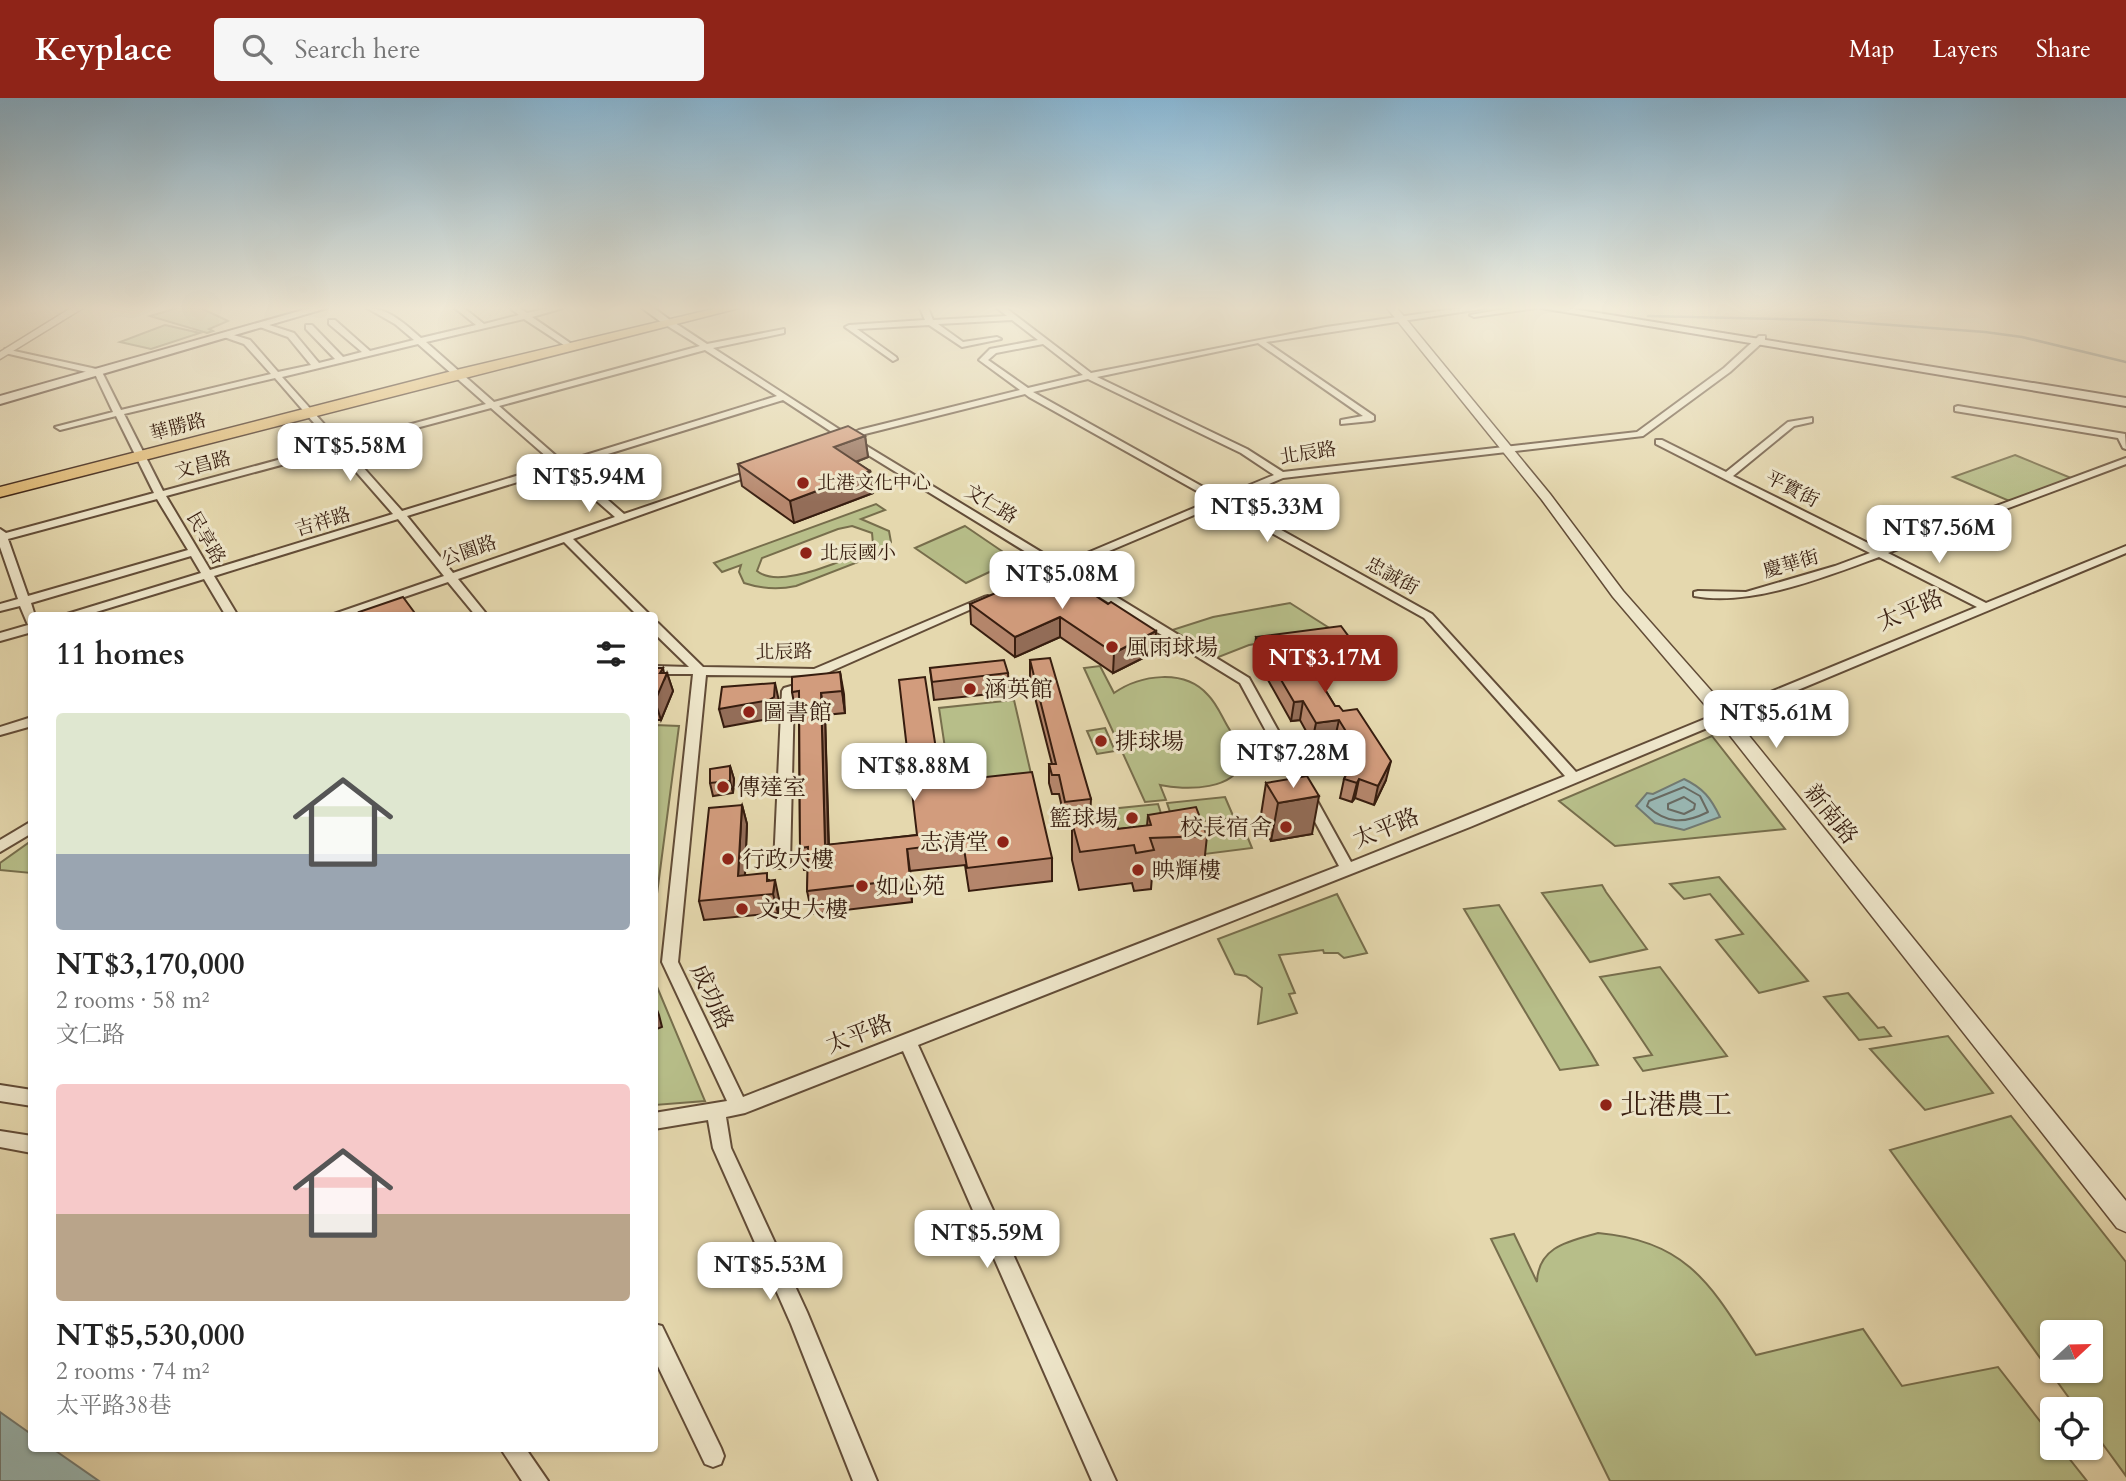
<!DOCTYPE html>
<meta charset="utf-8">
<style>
body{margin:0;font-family:Cardo,"Noto Serif TC",serif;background:#f6f6f6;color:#222;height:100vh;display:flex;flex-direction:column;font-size:26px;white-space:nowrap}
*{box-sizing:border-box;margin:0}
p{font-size:23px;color:#767676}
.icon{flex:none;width:38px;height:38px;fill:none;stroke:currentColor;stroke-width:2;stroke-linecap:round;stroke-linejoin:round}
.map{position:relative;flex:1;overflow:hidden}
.side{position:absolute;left:28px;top:514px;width:630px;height:840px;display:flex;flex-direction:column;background:#fff;border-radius:7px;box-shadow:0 2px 5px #0004}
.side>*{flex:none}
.needle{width:46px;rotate:68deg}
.controls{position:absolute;left:2040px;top:1222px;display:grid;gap:14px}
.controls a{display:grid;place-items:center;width:63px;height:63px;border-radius:7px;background:#fff;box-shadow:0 2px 5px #0004;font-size:35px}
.price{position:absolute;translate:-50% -60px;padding:0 16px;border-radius:14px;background:#fff;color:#222;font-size:23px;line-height:46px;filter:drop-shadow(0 2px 4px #0008)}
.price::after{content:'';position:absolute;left:50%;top:42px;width:21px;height:16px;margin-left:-10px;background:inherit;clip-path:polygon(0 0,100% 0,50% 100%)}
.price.active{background:#8f2418;color:#fff}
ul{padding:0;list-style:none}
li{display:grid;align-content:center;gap:14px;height:371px;padding:0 28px}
li span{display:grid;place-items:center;height:217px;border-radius:7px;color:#555}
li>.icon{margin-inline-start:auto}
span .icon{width:126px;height:126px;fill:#fffc;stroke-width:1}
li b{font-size:30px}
h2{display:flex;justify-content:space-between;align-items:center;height:84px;padding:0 28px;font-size:30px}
header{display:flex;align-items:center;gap:42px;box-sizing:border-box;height:98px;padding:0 35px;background:#8f2418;color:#fff}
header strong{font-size:33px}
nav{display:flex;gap:38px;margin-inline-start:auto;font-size:24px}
.search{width:490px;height:63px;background:#f6f6f6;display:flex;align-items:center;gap:18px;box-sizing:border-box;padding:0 24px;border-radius:7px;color:#767676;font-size:26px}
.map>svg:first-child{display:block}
</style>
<header>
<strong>Keyplace</strong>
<div class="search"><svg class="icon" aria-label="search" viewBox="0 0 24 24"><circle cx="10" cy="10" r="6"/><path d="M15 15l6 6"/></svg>Search here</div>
<nav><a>Map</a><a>Layers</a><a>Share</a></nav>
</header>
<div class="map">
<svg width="2126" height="1383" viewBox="0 0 2126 1383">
<rect width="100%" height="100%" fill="#e5d8ae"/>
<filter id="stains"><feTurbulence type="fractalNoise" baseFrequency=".00286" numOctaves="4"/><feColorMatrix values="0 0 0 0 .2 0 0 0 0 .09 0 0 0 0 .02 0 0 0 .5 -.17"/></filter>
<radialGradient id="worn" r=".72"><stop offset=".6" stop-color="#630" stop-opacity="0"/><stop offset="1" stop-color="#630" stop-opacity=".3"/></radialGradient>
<g fill="#b7be89" stroke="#776e4c" stroke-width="2" fill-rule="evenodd">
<polygon points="177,210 201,210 228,223 209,231 213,233 207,235 150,218"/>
<polygon points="165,227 200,235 151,251 120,244"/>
<polygon points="2015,357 2076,382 2014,405 1953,379"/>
<path d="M876,406l9,6 -24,9 28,12 2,11 -7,10 -88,34c-18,4 -34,3 -52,-3l-5,-11 2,-7 -19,7 -8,-9zM852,428l20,7 1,11c-21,15 -94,46 -116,27l5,-13 76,-29z"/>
<polygon points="965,428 1015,462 966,485 915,450"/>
<polygon points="1290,505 1334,533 1249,547 1211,562 1166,534 1213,519"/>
<path d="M1100,568l14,27c26,-18 70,-25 94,2 9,9 14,22 20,32 5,9 14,19 14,29 -1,36 -59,34 -82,29l6,15 -21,2 -61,-134z"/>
<polygon points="1014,602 1032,680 951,690 939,610"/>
<polygon points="655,627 679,628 655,811 654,627"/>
<polygon points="1105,630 1115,653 1097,656 1087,633"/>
<polygon points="1712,638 1785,731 1615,748 1559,703"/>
<polygon points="1225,699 1234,720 1174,726 1167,705"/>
<polygon points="1158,706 1165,728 1105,734 1100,712"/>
<polygon points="1243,728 1252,750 1197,757 1189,735"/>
<polygon points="31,743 31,775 0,772 0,765"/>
<polygon points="1719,779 1808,883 1759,895 1716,842 1743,836 1710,796 1684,801 1670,786"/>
<polygon points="1602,787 1606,794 1647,851 1590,864 1542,795"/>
<polygon points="1337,796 1367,855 1344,860 1338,855 1324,855 1323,852 1279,857 1295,895 1289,896 1297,915 1258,926 1262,890 1246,878 1235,876 1218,841"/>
<polygon points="1499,807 1591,955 1598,967 1560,972 1464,811"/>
<polygon points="1660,869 1727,958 1643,973 1634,960 1652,957 1600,879"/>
<polygon points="655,884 705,1003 655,1007"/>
<polygon points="1848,895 1878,930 1884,929 1891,938 1859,942 1824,899"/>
<polygon points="1948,938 1993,995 1925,1012 1870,951"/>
<path d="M2011,1018l115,146v214l-35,-48v-19h-14l-187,-259zM2053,1234h38v38h-38z"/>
<path d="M1598,1135c91,8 114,54 158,122l107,-26 39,57 96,-19 55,71v9h7l27,34h-477l-119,-242 23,-5 23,48c1,-36 33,-41 61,-49z"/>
</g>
<g fill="#99b8b4" stroke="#727a72" stroke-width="2">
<path d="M1684,681c19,9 27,19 36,38l-36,13 -29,-7 -19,-17 11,-13 6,1z"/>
<polygon points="0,1314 31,1336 32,1351 53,1351 99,1383 0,1383"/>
</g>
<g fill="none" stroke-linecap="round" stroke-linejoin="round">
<g stroke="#686a62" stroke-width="2">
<path d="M1684,689l16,9 8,16c-24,12 -41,12 -61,-6l2,-5z"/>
<polygon points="1684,699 1695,706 1694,711 1684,716 1668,711 1668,706"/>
</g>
<polyline stroke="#727a72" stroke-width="2.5" points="1648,218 1824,222 1985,234 2022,239 2126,264"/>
<defs>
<g id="minor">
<path d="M367,210c22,0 39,17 54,30l55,-13 -21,-17h9l20,16 35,-9 -9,-7h9l8,5 22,-5h14l-31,9 41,28v4h-3l-46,-30 -98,23 68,60 206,-56 -34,-21v-4h6l35,23 77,-15v4l-71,15 135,87 11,-5 161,-40 -41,-30 11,-11 48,-9 -26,-20 -74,4 25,18 34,-5 4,2 -39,8 -33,-22 -72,4 39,28 1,2 -4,2 -48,-34 4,-2 76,-5 -5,-12h8l5,12 74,-4 -10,-8h9l85,65 235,-46 136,-19h25l-221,34 108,74v4l-3,1 -30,3v-4l22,-4 -105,-73 -161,34 150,72 36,23 354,-40 87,-64 35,-32h6v4l-35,32 -87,64 -360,42 -54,23 203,113 144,158 401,-165 -98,-50c-54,20 -129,50 -185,39v-4l4,-1 48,1 89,-26 35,-13 -214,-109v-4h6l64,32 62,-50 24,-4v4l-18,4 -61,50 147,73 246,-91v6l-238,89 98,50 140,-57v7l-656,274 -552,218 198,436h-24l-189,-430 -158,62 -19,4 5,31 76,164 70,169h-24l-62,-157 -78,-176 -5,-28 -54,9v-16l73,-12 -65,-139 31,-288h-39v-8l35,1 -35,-34v-10h4l45,44 111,2 170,-72 4,-1 6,3 -174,77 -114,-1 -28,287 65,135 596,-231 -99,-183 -181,-111 -16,7h-8v-4l17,-7 -205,-126h-6v-4l-58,-38 -214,66 55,48 129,-44 8,2 -188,67 78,77h-13l-74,-74 -106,37 30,37h-12l-28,-34 -99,34h-17l2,-2 110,-38 -46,-57 -184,57 24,40h-12l-22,-37 -121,37h-18l2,-2 134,-41 -10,-17 -160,47 4,13h-3v16l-32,9v-8l28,-8 -8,-19 -20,5v-7l18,-5 -18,-52v-18l6,4 148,-40 -38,-77 -56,14 -5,-3 58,-15 -18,-38 -90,-21v-4l96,21 20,40 150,-36 -27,-30 -20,-7v-4h3l23,7 28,32 33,-7 -23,-28 -28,-10v-4h3l31,10 25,30 16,-4 -29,-30v-4h6l31,32 19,-5 -33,-28v-4h6l35,31 44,-11 -19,-16zM418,246l68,60 -145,39 -59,-66zM1043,246l40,31 -55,13 -40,-28 8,-7zM705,252l72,46 -214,66 -64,-56zM275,280l58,67 -170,46 -39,-77zM1088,281l153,74 33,22 -53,22 -188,-105zM1025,296l4,3 184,103 -152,64 -206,-125 10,-5zM491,310l64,56 -153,47 -57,-64zM337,352l56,64 -183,56 -44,-74zM560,371l55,48 -162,56 -46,-57zM157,401l31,51 -160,46 -20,-57zM1220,406l204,114 141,158 -214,86 -102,-184 -180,-110z"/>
<polygon points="1511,210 1536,210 1474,219 1470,217"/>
<polygon points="1958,308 2125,336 2126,351 2123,350 2118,340 1955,313 1955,309"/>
<polygon points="809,583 813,584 815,587 813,590 794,595 790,766 787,770 777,770 774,766 782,593 784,590"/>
<polygon points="32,619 32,628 0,637 0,629"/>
<polygon points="32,723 32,735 0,754 0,742"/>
<polygon points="0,987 32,992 32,1008 0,1003"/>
<polygon points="0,1033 32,1038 32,1055 0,1049"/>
<polygon points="654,1226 662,1228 721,1350 724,1358 721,1366 713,1369 705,1366 654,1260"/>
<polygon points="501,1351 526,1351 548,1383 522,1383"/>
</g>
<g id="tertiary">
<polygon points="71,210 83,210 0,261 0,254"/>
<polygon points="1387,210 1397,210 1550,396 1623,493 1729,613 2126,1103 2126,1134 2117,1130 1717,621 1613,499 1542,402"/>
</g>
<g id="secondary">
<polygon points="310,210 327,210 0,306 0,298"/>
<polygon points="642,210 654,210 674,225 665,227"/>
<polygon points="1541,210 1567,210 2126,300 2126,308"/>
</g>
<polygon id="primary" points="717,210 739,210 0,399 0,389 452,273"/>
</defs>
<use href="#minor" stroke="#624c37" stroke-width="4"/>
<use href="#tertiary" stroke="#624c37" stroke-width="3"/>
<use href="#secondary" stroke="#371d0f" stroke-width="4"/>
<use href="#primary" stroke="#371d0f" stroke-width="3"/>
<use href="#minor" fill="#eee6ca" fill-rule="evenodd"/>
<use href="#tertiary" fill="#eee6ca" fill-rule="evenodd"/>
<use href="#secondary" fill="#eee6ca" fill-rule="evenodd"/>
<use href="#primary" fill="#e2bc77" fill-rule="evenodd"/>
</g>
<g fill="#b5866c" stroke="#371d0f" stroke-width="2">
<polygon points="865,338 868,359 856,364 870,373 873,395 794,425 742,388 738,366"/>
<polygon points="970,506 1108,506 1155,554 1113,575 1060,539 1015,559 971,526"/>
<polygon points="1256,539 1351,565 1312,570 1335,608 1386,682 1374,707 1355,700 1352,704 1340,700 1344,681 1351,667 1335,640 1312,644 1300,622 1291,623 1254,557"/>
<polygon points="1030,562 1091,701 1090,720 1065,723 1059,696 1052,696 1049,685 1049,666 1052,666 1030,580"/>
<polygon points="654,570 664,575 667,575 673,593 661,622 654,622"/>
<polygon points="930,570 1008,575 1009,594 934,602"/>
<polygon points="840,574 845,615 825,617 829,747 917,737 941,684 1052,760 1052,783 969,793 965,767 910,773 912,804 812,816 807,793 808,772 804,772 800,750 799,615 796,616 792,594"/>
<polygon points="730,668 734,681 733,695 713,698 710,685"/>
<polygon points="1266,685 1312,736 1271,743 1260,723"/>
<polygon points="742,707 747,726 745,777 769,782 779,801 778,815 704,822 699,803"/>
<polygon points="1148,717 1207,738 1203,776 1152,778 1151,791 1134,793 1132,785 1079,792 1072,762 1072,724 1118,731 1147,728"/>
</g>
<g fill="#936d58" stroke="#371d0f" stroke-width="2">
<polygon points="865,338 868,359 837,371 834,349"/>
<polygon points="870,373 873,395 794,425 790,403"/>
<polygon points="1060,519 1060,539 1015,559 1015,539"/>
<polygon points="1156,533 1155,554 1113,575 1114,555"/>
<polygon points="1355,547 1351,565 1299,572 1302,554"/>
<polygon points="663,570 665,580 667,575 673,593 661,622 655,603 660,575"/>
<polygon points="840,574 844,596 845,615 842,593"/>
<polygon points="775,585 779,603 778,618 773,620 724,629 719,611"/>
<polygon points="821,595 825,617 829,770 825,747"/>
<polygon points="1303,603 1300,622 1291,623 1294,604"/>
<polygon points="1339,622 1335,640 1312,644 1316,625"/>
<polygon points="1391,663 1386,682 1374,707 1378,688"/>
<polygon points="730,668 734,681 733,695 730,683"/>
<polygon points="1359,681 1355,700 1352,704 1357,685"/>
<polygon points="1319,698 1312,736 1271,743 1278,705"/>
<polygon points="742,707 747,726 744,797 738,778"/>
<polygon points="907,751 910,773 912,804 910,781"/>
<polygon points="775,782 779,801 778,815 773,796"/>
<polygon points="654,904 659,917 662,929 654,932"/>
</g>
<g fill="#d29c7d" stroke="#371d0f" stroke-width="2">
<polygon points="848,328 865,338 834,349 870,373 790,403 738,366"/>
<polygon points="1054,470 1108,506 1111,504 1156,533 1114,555 1060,519 1015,539 970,506"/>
<polygon points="403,499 417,518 362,518 359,514"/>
<polygon points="1341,528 1355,547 1302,554 1335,608 1339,608 1343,613 1357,611 1391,663 1378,688 1359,681 1357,685 1344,681 1358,653 1339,622 1316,625 1303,603 1294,604 1256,539"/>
<polygon points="1050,560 1091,701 1065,704 1059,677 1052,677 1049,666 1056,666 1030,562"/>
<polygon points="1004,562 1008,575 932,584 930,570"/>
<polygon points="654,570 663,570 660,575 667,575 655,603"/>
<polygon points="840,574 842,593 821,595 825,747 917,737 899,582 925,579 941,684 1032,674 1052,760 967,770 963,744 907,751 910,781 807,793 808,749 800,750 799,593 792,594 792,579"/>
<polygon points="775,585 774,599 769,602 719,611 722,589"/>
<polygon points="730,668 730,683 710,685 710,671"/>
<polygon points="1307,678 1319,698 1278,705 1266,685"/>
<polygon points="742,707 738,778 767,775 767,783 775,782 773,796 699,803 709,710"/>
<polygon points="1196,709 1207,738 1150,740 1154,752 1136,755 1134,747 1080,754 1072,724 1115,720 1118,731 1151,727 1148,717"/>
</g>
<linearGradient id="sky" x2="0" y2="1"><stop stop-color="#88b6d3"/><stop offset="0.52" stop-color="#f3eddb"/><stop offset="1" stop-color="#f3eddb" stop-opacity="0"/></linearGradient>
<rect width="2126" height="404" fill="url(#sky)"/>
<g fill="#8f2418" stroke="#eee6ca" stroke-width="2.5">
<circle cx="803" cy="385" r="7"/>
<circle cx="806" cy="455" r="7"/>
<circle cx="1112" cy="549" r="7"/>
<circle cx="970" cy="591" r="7"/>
<circle cx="749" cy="614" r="7"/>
<circle cx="1101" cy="643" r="7"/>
<circle cx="723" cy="689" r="7"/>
<circle cx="1132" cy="720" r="7"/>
<circle cx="1286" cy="729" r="7"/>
<circle cx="1003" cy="744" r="7"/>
<circle cx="728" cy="761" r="7"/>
<circle cx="1138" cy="772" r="7"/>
<circle cx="862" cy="788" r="7"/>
<circle cx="742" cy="811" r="7"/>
<circle cx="1606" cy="1007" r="7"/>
</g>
<g text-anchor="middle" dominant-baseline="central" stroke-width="6" stroke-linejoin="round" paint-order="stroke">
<g font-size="19" fill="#371d0f" stroke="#eee6ca">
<text transform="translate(178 329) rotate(-15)">華勝路</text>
<text transform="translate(1308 355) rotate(-9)">北辰路</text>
<text transform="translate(203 367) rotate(-15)">文昌路</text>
<text transform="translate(1792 391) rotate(27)">平實街</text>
<text transform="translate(991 406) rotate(31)">文仁路</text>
<text transform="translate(323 424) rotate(-17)">吉祥路</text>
<text transform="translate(206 440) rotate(60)">民享路</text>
<text transform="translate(469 453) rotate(-19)">公園路</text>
<text transform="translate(1791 466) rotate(-16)">慶華街</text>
<text transform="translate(1392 478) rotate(29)">忠誠街</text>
<text transform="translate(784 554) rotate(-1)">北辰路</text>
</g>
<g font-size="19" fill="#371d0f" stroke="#eee6ca" text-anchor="start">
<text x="817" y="385">北港文化中心</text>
<text x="820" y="455">北辰國小</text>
</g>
<g font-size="23" fill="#371d0f" stroke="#eee6ca">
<text transform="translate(1910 512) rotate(-23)">太平路</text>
<text transform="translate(1831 716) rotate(51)">新南路</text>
<text transform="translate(1386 730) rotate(-22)">太平路</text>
<text transform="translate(712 899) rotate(65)">成功路</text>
<text transform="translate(859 936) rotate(-21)">太平路</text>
</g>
<g font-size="23" fill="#371d0f" stroke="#eee6ca" text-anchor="start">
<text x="1126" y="549">風雨球場</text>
<text x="984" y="591">涵英館</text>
<text x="763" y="614">圖書館</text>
<text x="1115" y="643">排球場</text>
<text x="737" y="689">傳達室</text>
<text x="1118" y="720" text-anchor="end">籃球場</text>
<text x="1272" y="729" text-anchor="end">校長宿舍</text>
<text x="989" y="744" text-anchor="end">志清堂</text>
<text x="742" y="761">行政大樓</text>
<text x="1152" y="772">映輝樓</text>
<text x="876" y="788">如心苑</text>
<text x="756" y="811">文史大樓</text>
</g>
<g font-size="28" fill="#371d0f" stroke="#eee6ca" text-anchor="start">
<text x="1620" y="1007">北港農工</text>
</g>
</g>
<rect width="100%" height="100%" filter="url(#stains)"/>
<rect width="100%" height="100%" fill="url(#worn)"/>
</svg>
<div class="controls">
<a><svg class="needle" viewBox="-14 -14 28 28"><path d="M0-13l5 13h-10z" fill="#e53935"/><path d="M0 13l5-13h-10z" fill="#767676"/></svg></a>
<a><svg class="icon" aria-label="locate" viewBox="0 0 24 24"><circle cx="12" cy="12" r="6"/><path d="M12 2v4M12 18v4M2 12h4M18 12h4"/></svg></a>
</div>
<b class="price" style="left:350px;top:385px">NT$5.58M</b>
<b class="price" style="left:589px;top:416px">NT$5.94M</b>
<b class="price" style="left:1267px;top:446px">NT$5.33M</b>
<b class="price" style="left:1939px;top:467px">NT$7.56M</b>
<b class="price" style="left:1062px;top:513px">NT$5.08M</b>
<b class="price active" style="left:1325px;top:597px">NT$3.17M</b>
<b class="price" style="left:1776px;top:652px">NT$5.61M</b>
<b class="price" style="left:1293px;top:692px">NT$7.28M</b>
<b class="price" style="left:914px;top:705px">NT$8.88M</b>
<b class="price" style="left:987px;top:1172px">NT$5.59M</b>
<b class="price" style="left:770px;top:1204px">NT$5.53M</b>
<section class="side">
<h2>11 homes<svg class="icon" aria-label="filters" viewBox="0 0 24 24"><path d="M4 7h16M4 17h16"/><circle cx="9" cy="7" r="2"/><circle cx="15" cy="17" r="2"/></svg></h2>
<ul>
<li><span style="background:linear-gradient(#dfe7d0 65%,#9aa5b1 0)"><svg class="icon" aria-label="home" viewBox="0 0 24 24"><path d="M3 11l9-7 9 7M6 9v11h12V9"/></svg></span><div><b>NT$3,170,000</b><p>2 rooms · 58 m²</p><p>文仁路</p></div></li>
<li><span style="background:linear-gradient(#f6c9c9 60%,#b9a48a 0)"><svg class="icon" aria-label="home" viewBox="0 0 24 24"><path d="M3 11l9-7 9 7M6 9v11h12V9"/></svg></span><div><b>NT$5,530,000</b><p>2 rooms · 74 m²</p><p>太平路38巷</p></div></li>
</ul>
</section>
</div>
